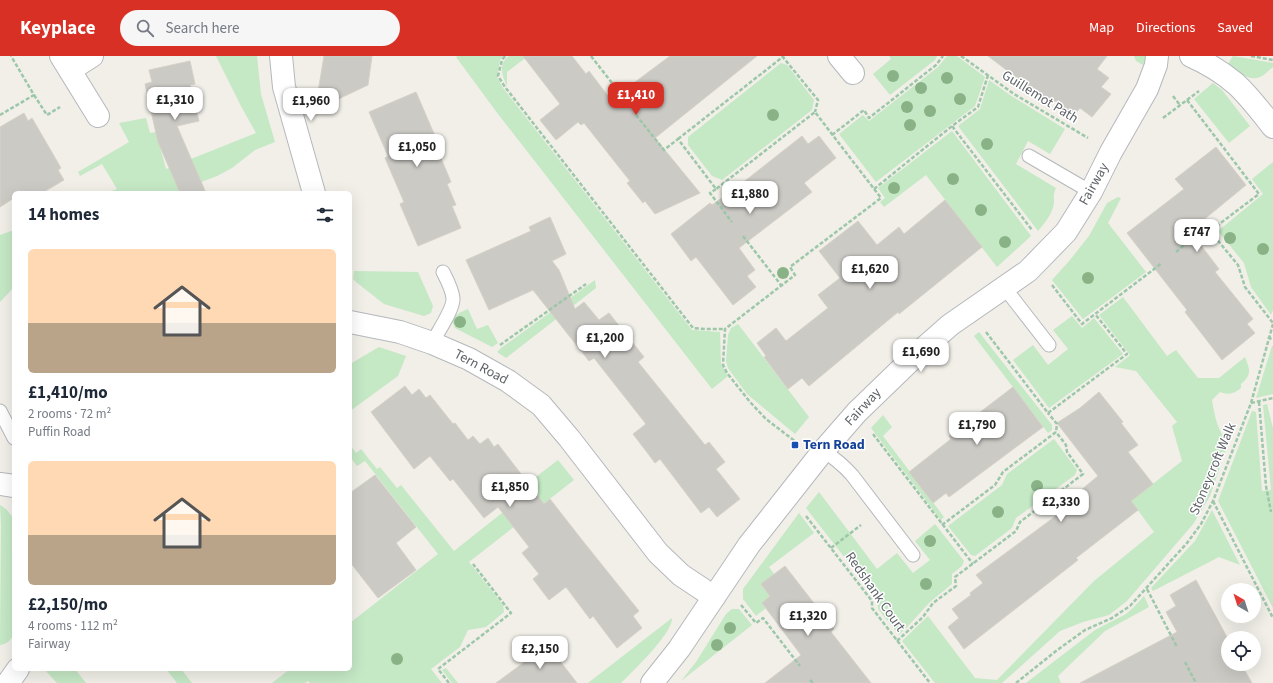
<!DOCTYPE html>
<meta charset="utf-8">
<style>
body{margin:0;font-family:"Source Sans 3",sans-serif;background:#f6f6f7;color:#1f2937;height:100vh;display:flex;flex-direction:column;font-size:15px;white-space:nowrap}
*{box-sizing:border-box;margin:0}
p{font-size:13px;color:#747a83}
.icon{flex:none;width:22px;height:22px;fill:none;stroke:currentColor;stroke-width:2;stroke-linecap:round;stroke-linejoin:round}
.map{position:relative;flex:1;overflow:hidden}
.panel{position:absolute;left:12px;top:135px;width:340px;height:480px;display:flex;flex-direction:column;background:#fff;border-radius:6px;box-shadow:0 4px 16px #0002}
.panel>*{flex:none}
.needle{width:26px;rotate:321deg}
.buttons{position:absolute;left:1221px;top:527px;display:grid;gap:8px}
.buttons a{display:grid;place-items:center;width:40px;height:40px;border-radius:50%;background:#fff;box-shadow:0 4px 16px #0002;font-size:20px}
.price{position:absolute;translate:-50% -34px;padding:0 9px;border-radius:8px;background:#fff;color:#222;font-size:13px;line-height:26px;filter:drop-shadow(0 1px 2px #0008)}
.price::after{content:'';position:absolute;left:50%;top:24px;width:12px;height:9px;margin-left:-6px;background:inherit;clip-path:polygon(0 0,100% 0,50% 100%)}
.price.selected{background:#d93025;color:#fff}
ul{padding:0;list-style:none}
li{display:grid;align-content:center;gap:8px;height:212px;padding:0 16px}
li span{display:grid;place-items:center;height:124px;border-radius:6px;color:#555}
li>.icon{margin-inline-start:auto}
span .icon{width:72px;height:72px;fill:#fffc;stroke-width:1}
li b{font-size:17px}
h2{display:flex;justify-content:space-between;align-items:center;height:48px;padding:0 16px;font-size:17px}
header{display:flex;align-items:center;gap:24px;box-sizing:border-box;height:56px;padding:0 20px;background:#d93025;color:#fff}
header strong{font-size:19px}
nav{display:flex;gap:22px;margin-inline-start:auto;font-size:14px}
.search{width:280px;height:36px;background:#f6f6f7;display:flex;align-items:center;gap:10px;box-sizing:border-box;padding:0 14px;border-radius:22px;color:#747a83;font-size:15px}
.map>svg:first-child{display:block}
</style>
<header>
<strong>Keyplace</strong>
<div class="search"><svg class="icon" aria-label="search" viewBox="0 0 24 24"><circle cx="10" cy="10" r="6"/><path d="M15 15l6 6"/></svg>Search here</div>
<nav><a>Map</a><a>Directions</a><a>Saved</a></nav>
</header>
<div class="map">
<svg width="1273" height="627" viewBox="0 0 1273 627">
<rect width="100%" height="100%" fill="#f1efe8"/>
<g fill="#c5e8c5">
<polygon points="216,0 257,0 261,38 275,86 255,94 232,112 217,120 172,137 106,137 117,133 102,108 80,120 78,116 129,86 119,67 146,62 150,77 156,76 166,113 256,77 242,52"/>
<polygon points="458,0 503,0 500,4 497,21 503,32 692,274 720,276 721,308 728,320 712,333 498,58 456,1"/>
<path d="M509,0h19l-21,16v14c-5,-10 -9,-22 2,-30z"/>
<polygon points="889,0 937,0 935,4 890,39 873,18 891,3"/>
<polygon points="947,0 957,0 985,21 975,50 876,126 839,78 863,59 869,65 938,11"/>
<polygon points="1134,0 1146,0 1143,9 1136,5"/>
<path d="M1233,0l40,7v4c-4,3 -8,8 -13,10 -11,5 -24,-6 -32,-13z"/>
<polygon points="781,7 787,9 814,44 812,54 722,124 712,120 688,89 688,81"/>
<path d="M989,24l21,15 55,34 -15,25 -22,-13 -12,23 40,24c-3,6 -2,9 -2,15 -1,10 -10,21 -16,28l-80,-105 22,-17z"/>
<polygon points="1213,27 1222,34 1250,70 1229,87 1194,43"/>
<polygon points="952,75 1031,180 997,211 926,119 884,151 880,146 885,142 878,132"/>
<polygon points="1273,106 1273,254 1271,259 1251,231 1244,207 1218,175 1263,138 1252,123"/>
<polygon points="1118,141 1121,142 1108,167 1146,216 1083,263 1052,224 1070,204 1089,180 1107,147"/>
<polygon points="14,174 14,231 0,246 0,179"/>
<polygon points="354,215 418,216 433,250 431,257 424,260 384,248 356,226 353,223"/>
<polygon points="595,224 596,232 506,302 497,296 501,292"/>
<path d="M1123,241l44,59 9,-6 22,28h21l26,-21c5,13 7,17 -4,27v4c-7,6 -12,7 -21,4l-8,8c3,18 5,29 16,43l-18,53 -16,27 -67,78 -18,14 -26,7 -23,9 -58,52h-67l-33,-42 26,-25 47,62 22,2 97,-99 60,-49 -23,-31 51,-40 -10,-35 5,-4 -41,-51 -21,-4 15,-12 -31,-40z"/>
<path d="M468,253l9,20 11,-4 10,18 -6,4 -37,-19 -3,-7c3,-7 9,-9 16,-12z"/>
<polygon points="1072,260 1082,272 1094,262 1123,298 1049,352 1013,304 1033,289 1048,309 1068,293 1053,274"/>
<polygon points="738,268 809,361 795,378 747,338 728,312 726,305 728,279 731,272"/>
<polygon points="979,276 1052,369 1052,374 1048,377 974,280"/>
<polygon points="1272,290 1273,290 1273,338 1256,342"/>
<polygon points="379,291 406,300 398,320 350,355 350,308"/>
<polygon points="1267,348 1273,372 1273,552 1218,445 1252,355 1256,356 1262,435 1271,434 1263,349"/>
<polygon points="883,359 892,371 883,380 944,461 941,464 871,372"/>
<polygon points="1054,383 1077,414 1075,419 1016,462 1012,472 975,500 971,499 948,470 1002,429 1007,418"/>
<polygon points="350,389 356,397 361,393 377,413 380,411 397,432 401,429 454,495 507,453 502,447 558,404 574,424 469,506 503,549 504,556 486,571 468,574 460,591 431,613 442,627 310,627 308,625 305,627 272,627 290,613 350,613 350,567 438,498 365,405 357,410 350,401"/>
<polygon points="819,436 877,513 897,497 913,517 930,504 915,485 935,468 964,505 962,510 952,518 952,528 930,546 909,569 899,579 878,553 877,543 806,452"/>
<path d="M0,449l6,4 8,10v115c-3,6 -7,10 -14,11l1,-120z"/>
<polygon points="1212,454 1240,509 1219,501 1153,535 1151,532 1195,485"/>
<polygon points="799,457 814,477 769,511 774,518 770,540 766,552 756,560 743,543 743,533"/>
<polygon points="1144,540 1149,551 1105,575 1058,620 1061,627 1026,627 1095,574 1126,558 1134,551"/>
<polygon points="732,553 739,553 752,569 681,625 696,606 726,558"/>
<path d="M672,562c1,15 -39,53 -51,65h-33z"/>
<polygon points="446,612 458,627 452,627 442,614"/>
<polygon points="44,613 75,613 86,627 57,627"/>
<polygon points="166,613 181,613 192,627 177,627"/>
</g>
<g fill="#cccac5" stroke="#d6d1c6">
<polygon points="324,0 372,0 368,29 315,54"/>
<polygon points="523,0 572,0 586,18 589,15 611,44 670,0 757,0 655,82 700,137 655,158 645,145 643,147 627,127 630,125 584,67 581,69 578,66 556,84 540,64 560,48"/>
<polygon points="988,0 1107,0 1097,13 1109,22 1101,31 1111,38 1092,61 1080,52 1074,59 1055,45 1053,47 1031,30 1030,32"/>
<polygon points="190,5 195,28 190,29 199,65 177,70 206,137 180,137 158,86 145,28 152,26 149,14"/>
<polygon points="416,36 435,80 432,81 451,126 447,128 456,149 452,150 461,172 418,190 400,148 404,146 385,102 388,100 369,56"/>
<polygon points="24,57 28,65 32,62 61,112 58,114 64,124 42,137 14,137 14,142 0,151 0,71"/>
<polygon points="802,80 808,88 819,80 836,102 804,127 812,136 739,192 755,214 747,220 756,231 733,249 696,201 691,205 671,178 710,147 712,149 736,132"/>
<polygon points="1216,91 1246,129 1190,175 1219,213 1215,216 1253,263 1247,268 1255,277 1222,304 1185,256 1187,254 1127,177 1184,133 1175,123"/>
<polygon points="945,144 982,191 899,258 898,256 809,330 802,322 788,333 764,301 766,300 757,287 776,272 786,285 828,252 818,239 840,222 819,195 858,165 877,189 899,171 904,178"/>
<polygon points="550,161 566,198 552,205 559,214 575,253 584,246 599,264 609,257 644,301 638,306 705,389 709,386 725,406 716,413 740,443 717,461 709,451 701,457 660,403 655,407 646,395 633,378 646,368 594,302 589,305 533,234 489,254 466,204 531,175 529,171"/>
<polygon points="405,330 412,339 419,333 426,342 430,339 453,368 455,367 468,384 473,380 480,388 488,382 494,391 498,388 544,448 550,443 582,484 639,555 633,560 642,572 617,592 593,560 590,563 566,531 549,544 533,523 539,518 522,497 529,491 498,451 484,462 453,423 450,425 430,400 414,413 371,356"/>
<polygon points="1013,331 1043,371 949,441 946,437 933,447 909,416 951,383 949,380"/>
<polygon points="1099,336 1123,366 1121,367 1138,389 1128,396 1153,428 1131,445 1138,454 1076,502 1078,504 964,593 948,571 959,562 952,553 971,539 970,537 983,527 976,519 1072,448 1069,444 1098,420 1057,367 1080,352"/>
<polygon points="375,419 416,471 396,487 416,514 378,542 350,506 350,437"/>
<polygon points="785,510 834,573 831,576 871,627 765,627 801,599 762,547 770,540 761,528"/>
<polygon points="1196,524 1228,583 1228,608 1241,608 1252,627 1080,627 1177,576 1166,556 1176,550 1170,539"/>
<polygon points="547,588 577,627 496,627 530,602"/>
</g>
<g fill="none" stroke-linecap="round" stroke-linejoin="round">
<defs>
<g id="lane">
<polyline points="1029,100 1091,136"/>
<polyline points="1004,231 1049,289"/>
<path d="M432,287c5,-10 22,-34 21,-45 -1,-9 -6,-18 -10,-26"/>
<polyline points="0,355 14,382"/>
<path d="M823,395c12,7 20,14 29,24l61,80"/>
</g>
<g id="street">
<polyline points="61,0 98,60"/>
<polyline points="281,0 284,31 314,137"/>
<polyline points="839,0 853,17"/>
<path d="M1191,0c16,7 32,17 45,28 14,13 25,28 37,43"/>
<polyline points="70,14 92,0"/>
<polyline points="350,266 400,276 432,287 469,303 508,325 541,349 569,382 658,497 681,519 714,541"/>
<polyline points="0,428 14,430"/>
<polyline points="8,627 18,613"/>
<polyline points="652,627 679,593 749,489 823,395 857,356 916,299 950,269 1028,215 1066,176 1091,136 1111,96 1147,33 1156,9 1157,0"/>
</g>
</defs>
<use href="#lane" stroke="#b5b8bc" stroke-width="15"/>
<use href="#street" stroke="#b5b8bc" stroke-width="24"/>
<g stroke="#9cc7a9" stroke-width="2.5" stroke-dasharray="4 2" stroke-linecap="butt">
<polyline points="505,0 502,4 498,20 505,31 693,272 705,273 725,273"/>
<polyline points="591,0 626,45"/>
<polyline points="782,0 818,44 815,56"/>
<polyline points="961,0 1014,38 1088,82"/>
<polyline points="1251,0 1273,4"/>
<polyline points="988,19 978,51 952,70 1032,174"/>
<polyline points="34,39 47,59 60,51"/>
<polyline points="1173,40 1180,49"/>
<polyline points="1187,44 1259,138 1210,175 1238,209 1245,231 1273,267"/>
<polyline points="0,59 34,39 11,0"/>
<polyline points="636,59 664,94 678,83 716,133 815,56 881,142 790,211 795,219 725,273 723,309 727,317 750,346 766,363 796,386"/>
<polyline points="1163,62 1199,35"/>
<polyline points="832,79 864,54 869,62 936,9 943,0"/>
<polyline points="678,83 784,0"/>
<polyline points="716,133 710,137 732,166"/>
<polyline points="874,133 952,70"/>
<polyline points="743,180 781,229"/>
<polyline points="1176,196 1201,175 1210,175"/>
<polyline points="1052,229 1082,268 1162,207"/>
<polyline points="986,276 1048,357 1127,298 1095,258"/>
<polyline points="1268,281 1273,284"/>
<polyline points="500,289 586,228"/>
<polyline points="1259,346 1266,430 1271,456"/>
<polyline points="1251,347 1273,342"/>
<polyline points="873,378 973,508"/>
<polyline points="1213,445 1273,562"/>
<polyline points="806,460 872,545 872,552 930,627"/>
<polyline points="942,469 995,429 1003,416 1056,376 1057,368 1048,357"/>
<polyline points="831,492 861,469"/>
<polyline points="1147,533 1177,591"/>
<polyline points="741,549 756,567 763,562 800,610"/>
<polyline points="897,585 923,561 933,547 956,530 955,521 1016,475 1020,466 1083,418 1067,396 1066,389 1056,376"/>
<polyline points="1185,606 1196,627"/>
<polyline points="810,624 813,627"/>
<polyline points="449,627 438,613 511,557 473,508"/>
<polyline points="1016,627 1056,595 1085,574 1112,562 1130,550 1187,487 1201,468 1213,445 1251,347 1273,268"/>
</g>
<use href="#lane" stroke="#fff" stroke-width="13"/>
<use href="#street" stroke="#fff" stroke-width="22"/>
</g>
<g fill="#89b387">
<circle cx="893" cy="20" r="6"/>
<circle cx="947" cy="22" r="6"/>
<circle cx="921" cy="32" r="6"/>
<circle cx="960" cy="43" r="6"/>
<circle cx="907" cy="51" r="6"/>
<circle cx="930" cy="55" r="6"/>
<circle cx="773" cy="59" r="6"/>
<circle cx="910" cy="69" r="6"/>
<circle cx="987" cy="88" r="6"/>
<circle cx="953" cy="123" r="6"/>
<circle cx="894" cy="132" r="6"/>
<circle cx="981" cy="154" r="6"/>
<circle cx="1230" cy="182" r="6"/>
<circle cx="1005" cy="186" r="6"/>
<circle cx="1263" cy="193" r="6"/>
<circle cx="783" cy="217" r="6"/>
<circle cx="1088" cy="222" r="6"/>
<circle cx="460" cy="266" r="6"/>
<circle cx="1037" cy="430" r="6"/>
<circle cx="998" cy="456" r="6"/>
<circle cx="930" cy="485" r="6"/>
<circle cx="926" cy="528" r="6"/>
<circle cx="730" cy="572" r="6"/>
<circle cx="717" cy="589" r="6"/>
<circle cx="397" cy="603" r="6"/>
</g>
<rect fill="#1a4fb4" stroke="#fff" stroke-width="1.5" x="791" y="385" width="8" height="8" rx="2"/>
<g text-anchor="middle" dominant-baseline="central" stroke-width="3" stroke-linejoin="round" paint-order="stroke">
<g font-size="14" fill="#5f6368" stroke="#fff">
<text transform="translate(1040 41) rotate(32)">Guillemot Path</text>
<text transform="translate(1094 128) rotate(-61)">Fairway</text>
<text transform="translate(481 311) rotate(28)">Tern Road</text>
<text transform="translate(863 351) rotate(-47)">Fairway</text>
<text transform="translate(1213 413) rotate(-67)">Stoneycroft Walk</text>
<text transform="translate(875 536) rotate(55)">Redshank Court</text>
</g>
<g font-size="14" font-weight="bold" fill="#164399" stroke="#fff" text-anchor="start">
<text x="803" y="389">Tern Road</text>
</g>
</g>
</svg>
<div class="buttons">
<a><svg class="needle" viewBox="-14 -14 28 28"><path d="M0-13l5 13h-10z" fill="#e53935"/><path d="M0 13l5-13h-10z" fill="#747a83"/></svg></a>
<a><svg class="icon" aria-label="locate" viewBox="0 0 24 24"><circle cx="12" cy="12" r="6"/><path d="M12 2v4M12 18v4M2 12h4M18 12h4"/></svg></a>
</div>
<b class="price selected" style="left:636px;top:60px">£1,410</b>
<b class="price" style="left:175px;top:65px">£1,310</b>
<b class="price" style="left:311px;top:66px">£1,960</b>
<b class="price" style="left:417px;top:112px">£1,050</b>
<b class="price" style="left:750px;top:159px">£1,880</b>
<b class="price" style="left:1197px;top:197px">£747</b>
<b class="price" style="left:870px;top:234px">£1,620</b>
<b class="price" style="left:605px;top:303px">£1,200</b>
<b class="price" style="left:921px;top:317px">£1,690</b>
<b class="price" style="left:977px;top:390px">£1,790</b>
<b class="price" style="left:510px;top:452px">£1,850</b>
<b class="price" style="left:1061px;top:467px">£2,330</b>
<b class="price" style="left:808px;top:581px">£1,320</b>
<b class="price" style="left:540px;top:614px">£2,150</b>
<section class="panel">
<h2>14 homes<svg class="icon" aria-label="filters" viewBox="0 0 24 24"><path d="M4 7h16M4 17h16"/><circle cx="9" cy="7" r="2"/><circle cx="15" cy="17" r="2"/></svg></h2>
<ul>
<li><span style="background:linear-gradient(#ffd9b3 60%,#b9a48a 0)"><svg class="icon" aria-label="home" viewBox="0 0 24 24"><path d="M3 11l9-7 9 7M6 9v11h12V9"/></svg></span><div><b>£1,410/mo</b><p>2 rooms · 72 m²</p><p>Puffin Road</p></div></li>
<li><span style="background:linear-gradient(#ffd9b3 60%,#b9a48a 0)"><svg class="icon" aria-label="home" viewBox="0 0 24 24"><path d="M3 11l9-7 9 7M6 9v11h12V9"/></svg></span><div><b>£2,150/mo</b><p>4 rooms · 112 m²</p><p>Fairway</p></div></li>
</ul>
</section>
</div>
